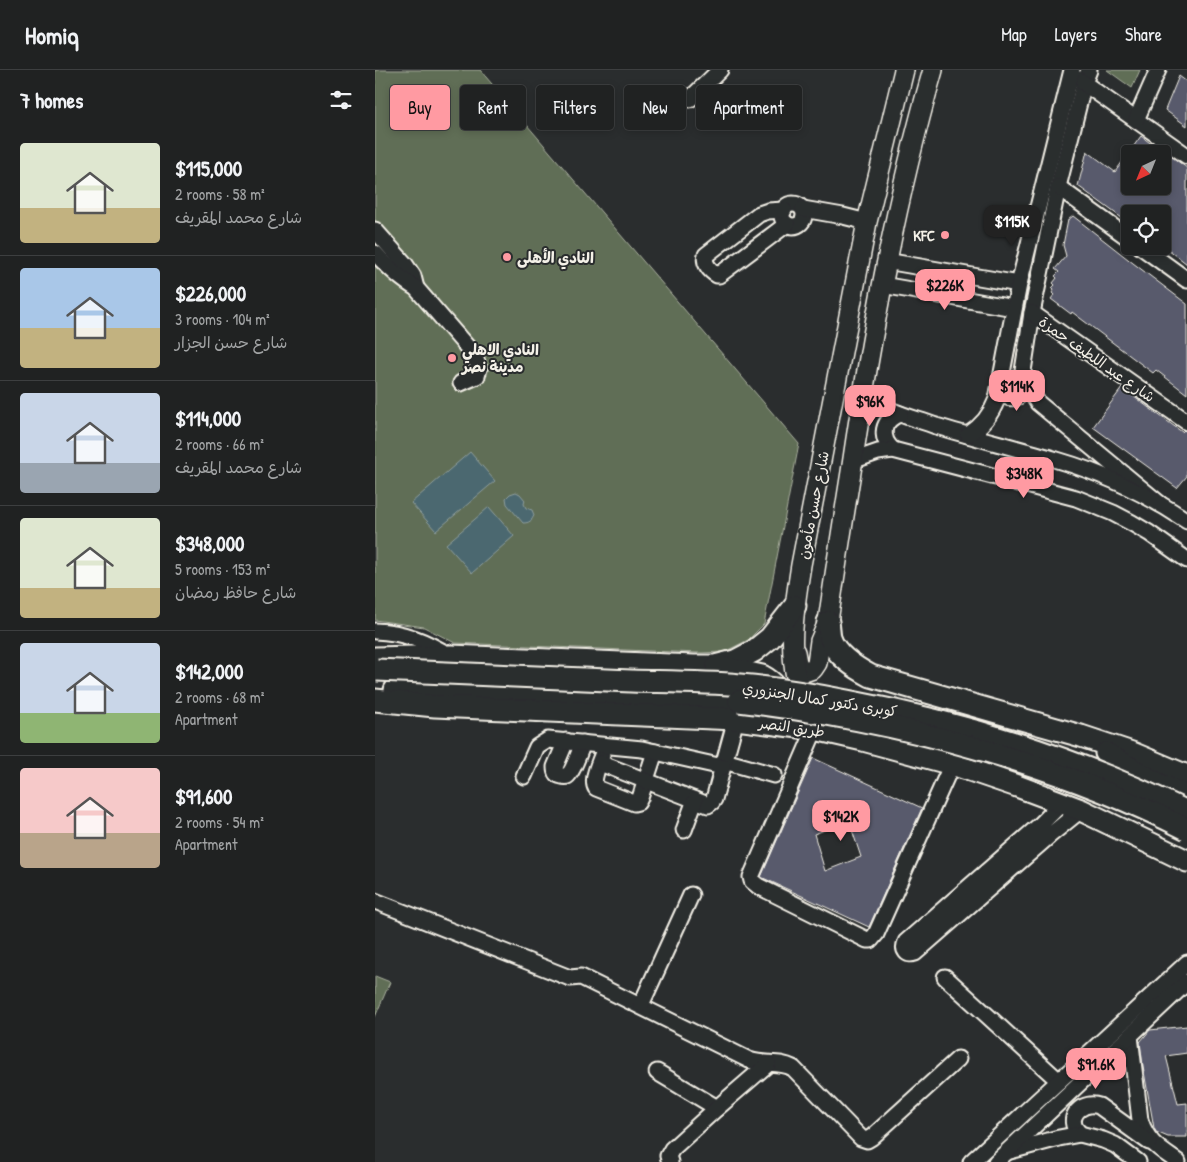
<!DOCTYPE html>
<meta charset="utf-8">
<style>
body{margin:0;font-family:"Patrick Hand","Playpen Sans Arabic",sans-serif;background:#2d2f2f;color:#f1f3f6;height:100vh;display:flex;flex-direction:column;font-size:19px;white-space:nowrap}
*{box-sizing:border-box;margin:0}
p{font-size:16px;color:#a2a4a5}
.icon{flex:none;width:28px;height:28px;fill:none;stroke:currentColor;stroke-width:2;stroke-linecap:round;stroke-linejoin:round}
.map{position:relative;flex:1;overflow:hidden}
.details{display:flex;flex-direction:column;background:#202222;width:375px}
.details>*{flex:none}
.hud{position:absolute;left:15px;top:15px;width:475px;height:45px;display:flex;gap:10px}
.needle{width:32px;rotate:223deg}
.tools{position:absolute;left:746px;top:75px;display:grid;gap:10px}
.tools a{display:grid;place-items:center;width:50px;height:50px;border-radius:5px;background:#202222;box-shadow:0 2px 8px #0003,0 0 0 1px #3d3f40;font-size:25px}
.price{position:absolute;translate:-50% -42px;padding:0 11px;border-radius:10px;background:#ff9aa2;color:#111;font-size:16px;line-height:32px;filter:drop-shadow(0 1px 2px #0008)}
.price::after{content:'';position:absolute;left:50%;top:30px;width:15px;height:11px;margin-left:-8px;background:inherit;clip-path:polygon(0 0,100% 0,50% 100%)}
.price.selected{background:#222;color:#fff}
ul{padding:0;list-style:none}
li{display:flex;align-items:center;gap:15px;height:125px;padding:0 20px}
li+li{border-top:1px solid #3d3f40}
li span{display:grid;place-items:center;flex:none;width:140px;height:100px;border-radius:5px;color:#555}
li>.icon{margin-inline-start:auto}
span .icon{width:60px;height:60px;fill:#fffc;stroke-width:1}
li b{font-size:21px}
h2{display:flex;justify-content:space-between;align-items:center;height:60px;padding:0 20px;font-size:21px}
.pill{padding:0 18px;border-radius:5px;background:#202222;box-shadow:0 2px 8px #0003,0 0 0 1px #3d3f40;font-size:18px;line-height:45px}
.pill.selected{background:#ff9aa2;color:#111}
header{display:flex;align-items:center;gap:30px;box-sizing:border-box;height:70px;padding:0 25px;background:#202222;border-bottom:1px solid #3d3f40}
header strong{font-size:24px}
nav{display:flex;gap:28px;margin-inline-start:auto;font-size:18px}
main{display:flex;flex:1;min-height:0}
.map>svg:first-child{display:block}
</style>
<header>
<strong>Homiq</strong>
<nav><a>Map</a><a>Layers</a><a>Share</a></nav>
</header>
<main>
<section class="details">
<h2>7 homes<svg class="icon" aria-label="filters" viewBox="0 0 24 24"><path d="M4 7h16M4 17h16"/><circle cx="9" cy="7" r="2"/><circle cx="15" cy="17" r="2"/></svg></h2>
<ul>
<li><span style="background:linear-gradient(#dfe7d0 65%,#c2b280 0)"><svg class="icon" aria-label="home" viewBox="0 0 24 24"><path d="M3 11l9-7 9 7M6 9v11h12V9"/></svg></span><div><b>$115,000</b><p>2 rooms · 58 m²</p><p>شارع محمد المقريف</p></div></li>
<li><span style="background:linear-gradient(#a9c7e8 60%,#c2b280 0)"><svg class="icon" aria-label="home" viewBox="0 0 24 24"><path d="M3 11l9-7 9 7M6 9v11h12V9"/></svg></span><div><b>$226,000</b><p>3 rooms · 104 m²</p><p>شارع حسن الجزار</p></div></li>
<li><span style="background:linear-gradient(#c9d6e8 70%,#9aa5b1 0)"><svg class="icon" aria-label="home" viewBox="0 0 24 24"><path d="M3 11l9-7 9 7M6 9v11h12V9"/></svg></span><div><b>$114,000</b><p>2 rooms · 66 m²</p><p>شارع محمد المقريف</p></div></li>
<li><span style="background:linear-gradient(#dfe7d0 70%,#c2b280 0)"><svg class="icon" aria-label="home" viewBox="0 0 24 24"><path d="M3 11l9-7 9 7M6 9v11h12V9"/></svg></span><div><b>$348,000</b><p>5 rooms · 153 m²</p><p>شارع حافظ رمضان</p></div></li>
<li><span style="background:linear-gradient(#c9d6e8 70%,#8fb573 0)"><svg class="icon" aria-label="home" viewBox="0 0 24 24"><path d="M3 11l9-7 9 7M6 9v11h12V9"/></svg></span><div><b>$142,000</b><p>2 rooms · 68 m²</p><p>Apartment</p></div></li>
<li><span style="background:linear-gradient(#f6c9c9 65%,#b9a48a 0)"><svg class="icon" aria-label="home" viewBox="0 0 24 24"><path d="M3 11l9-7 9 7M6 9v11h12V9"/></svg></span><div><b>$91,600</b><p>2 rooms · 54 m²</p><p>Apartment</p></div></li>
</ul>
</section>
<div class="map">
<svg width="812" height="1092" viewBox="0 0 812 1092">
<rect width="100%" height="100%" fill="#2a2d2e"/>
<filter id="ink" filterUnits="userSpaceOnUse"><feTurbulence type="fractalNoise" baseFrequency=".02" numOctaves="2"/><feDisplacementMap in="SourceGraphic" scale="10" xChannelSelector="R" yChannelSelector="G"/><feConvolveMatrix kernelMatrix="1 2 1 2 8 2 1 2 1" color-interpolation-filters="sRGB"/></filter>
<g filter="url(#ink)">
<g fill="#616e56" stroke="#aab09f">
<polygon points="0,0 105,0 424,374 389,554 373,570 349,582 324,583 80,573 49,557 0,550"/>
<polygon points="732,0 765,0 757,18"/>
<polygon points="0,906 15,912 0,947"/>
</g>
<g fill="#4b686f" stroke="#8f9f9f">
<polygon points="95,382 120,411 61,461 36,433"/>
<path d="M141,422l4,2 5,6 -1,4 2,4 6,2 2,5c-2,6 -5,8 -11,8l-16,-19 -1,-6 4,-4z"/>
<polygon points="114,437 139,466 97,503 71,474"/>
</g>
<g fill="#585a6c" stroke="#f4f1e8" fill-rule="evenodd">
<polygon points="804,6 812,12 812,56 790,40"/>
<path d="M766,66l30,23 1,-2 15,11v96l-24,-19v-31h-33v2l-4,5 -48,-35 9,-35 28,21zM755,84h33v32h-33z"/>
<polygon points="698,146 758,193 812,234 812,324 781,300 778,303 697,242 696,244 676,229 679,225 677,223 679,220 677,218 680,215 678,213 682,208 680,206 684,202 680,199 691,186 688,175 693,150"/>
<polygon points="747,318 807,362 809,360 812,361 812,406 802,418 718,357"/>
<path d="M438,688l109,50 -53,119 -108,-50zM474,751l12,36 -36,14 -11,-37z"/>
<polygon points="812,956 812,983 791,986 803,1034 812,1033 812,1067 793,1067 781,1062 779,1058 768,996 765,972 775,960"/>
</g>
<g fill="none" stroke-linecap="round" stroke-linejoin="round">
<defs>
<g id="minor">
<polyline points="714,0 709,13 683,117 657,243 648,301 651,315 663,333 785,434"/>
<polyline points="703,9 812,86"/>
<polyline points="315,29 345,0"/>
<polyline points="761,50 783,0"/>
<polyline points="683,117 755,169"/>
<circle cx="418" cy="145" r="11"/>
<polyline points="428,139 468,146 492,152"/>
<path d="M409,140l-16,1 -9,3 -53,41c-3,8 4,16 11,20h2l68,-51"/>
<polyline points="0,160 30,194 38,206 41,218"/>
<polyline points="765,176 812,210"/>
<path d="M0,183c13,14 25,26 41,35l59,68 4,13 -2,7 -16,7"/>
<polyline points="511,191 644,214"/>
<polyline points="507,215 639,238"/>
<polyline points="657,243 812,352"/>
<path d="M488,319c7,8 14,15 23,19 16,8 34,12 50,18 40,12 81,22 121,34 45,13 90,34 130,61"/>
<path d="M624,320c9,12 23,10 27,-5"/>
<path d="M593,365c14,-9 23,-20 29,-36l22,-115 53,-214"/>
<path d="M518,380c-14,-13 -11,-30 7,-36"/>
<polyline points="477,391 503,382 518,380 701,428 738,443 757,453 774,463 812,490"/>
<path d="M0,561c29,1 50,10 75,25"/>
<polyline points="440,659 376,807 377,811 383,816 492,870 496,870 501,864 577,694"/>
<path d="M191,671l-11,26c0,6 1,8 7,9 3,1 5,1 7,-2 5,-5 11,-24 14,-31"/>
<path d="M227,685c-3,9 -11,25 -6,33l38,15 4,-1 2,-4 15,-46"/>
<polyline points="349,691 399,705"/>
<polyline points="225,693 333,735 337,732 339,729 361,649"/>
<polyline points="149,706 162,677 173,670 267,679 348,697"/>
<path d="M687,733l-22,22 -134,117c-4,8 1,14 9,11l134,-117 32,-26"/>
<polyline points="309,760 320,730"/>
<path d="M0,831l195,77 11,-1 168,83c17,6 29,0 44,8l68,70 6,2 5,-3 86,-78"/>
<polyline points="570,907 684,1011"/>
<polyline points="266,935 316,825"/>
<path d="M755,966l10,84c8,23 18,28 38,42"/>
<polyline points="282,1002 342,1038"/>
<path d="M705,1064c-1,-1 -4,-5 -5,-6 -7,-15 10,-27 24,-22l50,36"/>
<polyline points="635,1081 684,1068 705,1064 728,1070 740,1075 763,1092"/>
<polyline points="295,1092 293,1086 297,1079 342,1038 393,994"/>
<polyline points="596,1092 812,893"/>
<polyline points="621,1092 812,912"/>
</g>
<g id="major">
<path d="M420,582l2,11 4,6 6,2 6,-2 4,-6 3,-22 8,-19c7,-50 15,-100 23,-150 20,-136 44,-270 82,-402"/>
<path d="M431,635c-22,-42 -12,-95 -5,-140l66,-343 37,-152"/>
</g>
<g id="highway">
<path d="M453,552c1,5 1,11 2,16 6,18 26,30 41,38l210,60 51,17 55,23"/>
<polyline points="0,588 76,586 319,596 340,596 360,591 379,581 395,568 420,536"/>
<path d="M342,596l45,10c9,5 17,12 20,22"/>
<polyline points="20,620 61,620 364,631"/>
<polyline points="0,630 60,636 361,649 440,659 488,670 577,694 642,716 706,740 812,791"/>
<polyline points="731,683 777,710 812,727"/>
</g>
</defs>
<use href="#minor" stroke="#f4f1e8" stroke-width="19"/>
<use href="#major" stroke="#f4f1e8" stroke-width="22"/>
<use href="#highway" stroke="#f4f1e8" stroke-width="25"/>
<use href="#minor" stroke="#2a2d2e" stroke-width="15"/>
<use href="#major" stroke="#2a2d2e" stroke-width="19"/>
<use href="#highway" stroke="#2a2d2e" stroke-width="21"/>
<defs>
<g id="highway-bridge">
<path d="M2,600c85,4 170,7 254,11 37,1 73,1 109,4 36,3 72,9 107,16 118,22 232,58 340,111"/>
<path d="M364,631c155,19 308,58 448,128"/>
</g>
</defs>
<use href="#highway-bridge" stroke="#f4f1e8" stroke-width="25" stroke-linecap="butt"/>
<use href="#highway-bridge" stroke="#2a2d2e" stroke-width="21"/>
</g>
</g>
<g fill="#ff9aa2" stroke="#2a2d2e" stroke-width="2">
<circle cx="570" cy="165" r="5"/>
<circle cx="132" cy="187" r="5"/>
<circle cx="77" cy="288" r="5"/>
</g>
<g text-anchor="middle" dominant-baseline="central" stroke-width="4" stroke-linejoin="round" paint-order="stroke">
<g font-size="15" font-weight="bold" fill="#f4f1e8" stroke="#2a2d2e" text-anchor="start">
<text x="560" y="165" text-anchor="end">KFC</text>
<text x="142" y="187">النادي الأهلى</text>
<text x="87" y="279">النادي الاهلي<tspan x="87" dy="17">مدينة نصر</tspan></text>
</g>
<g font-size="15" fill="#f4f1e8" stroke="#2a2d2e">
<text transform="translate(722 289) rotate(35)">شارع عبد اللطيف حمزة</text>
<text transform="translate(438 435) rotate(-79)">شارع حسن مأمون</text>
<text transform="translate(445 629) rotate(9)">كوبرى دكتور كمال الجنزوري</text>
<text transform="translate(417 657) rotate(8)">طريق النصر</text>
</g>
</g>
</svg>
<div class="tools">
<a><svg class="needle" viewBox="-14 -14 28 28"><path d="M0-13l5 13h-10z" fill="#e53935"/><path d="M0 13l5-13h-10z" fill="#a2a4a5"/></svg></a>
<a><svg class="icon" aria-label="locate" viewBox="0 0 24 24"><circle cx="12" cy="12" r="6"/><path d="M12 2v4M12 18v4M2 12h4M18 12h4"/></svg></a>
</div>
<b class="price selected" style="left:637px;top:177px">$115K</b>
<b class="price" style="left:570px;top:241px">$226K</b>
<b class="price" style="left:642px;top:342px">$114K</b>
<b class="price" style="left:495px;top:357px">$96K</b>
<b class="price" style="left:649px;top:429px">$348K</b>
<b class="price" style="left:466px;top:772px">$142K</b>
<b class="price" style="left:721px;top:1020px">$91.6K</b>
<div class="hud">
<a class="pill selected">Buy</a>
<a class="pill">Rent</a>
<a class="pill">Filters</a>
<a class="pill">New</a>
<a class="pill">Apartment</a>
</div>
</div>
</main>
